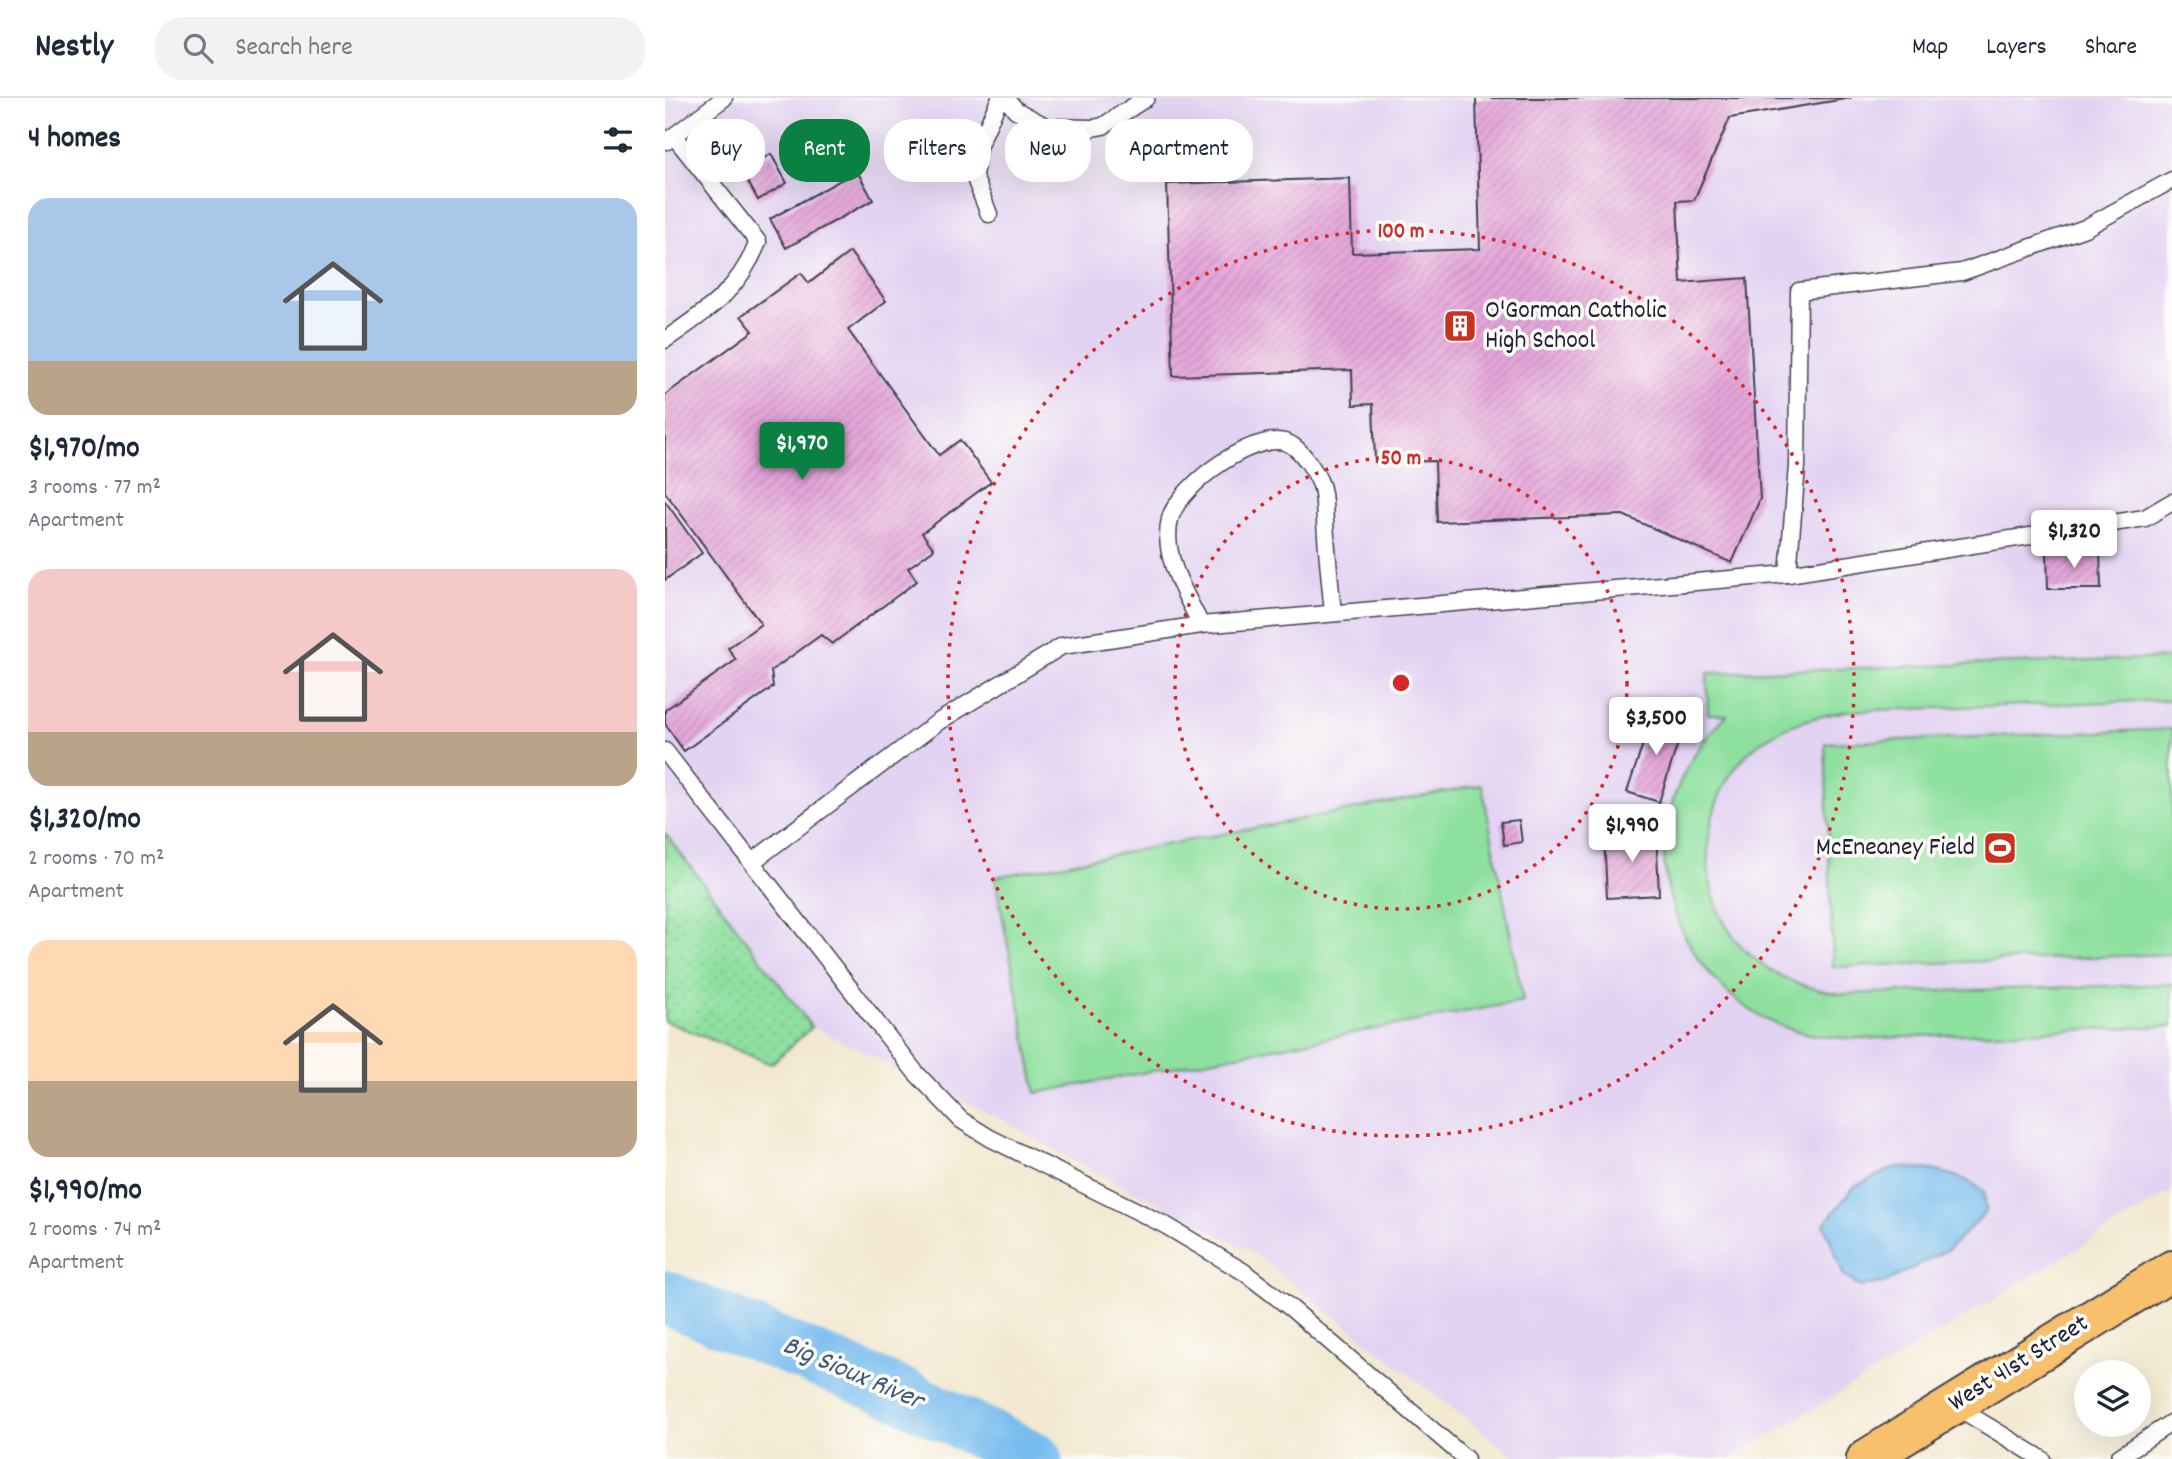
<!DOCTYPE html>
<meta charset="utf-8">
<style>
body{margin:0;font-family:Dekko,sans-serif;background:#f2f2f3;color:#1f2937;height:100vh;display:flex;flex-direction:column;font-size:26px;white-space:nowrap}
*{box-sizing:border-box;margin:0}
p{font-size:23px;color:#747a83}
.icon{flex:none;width:38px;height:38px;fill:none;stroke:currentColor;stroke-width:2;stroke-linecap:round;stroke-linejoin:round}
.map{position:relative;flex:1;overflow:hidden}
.panel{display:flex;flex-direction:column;background:#fff;width:665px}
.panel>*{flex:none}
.banner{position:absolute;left:21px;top:21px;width:665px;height:63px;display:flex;gap:14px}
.fabs{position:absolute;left:1409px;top:1262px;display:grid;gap:14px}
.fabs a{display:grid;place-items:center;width:77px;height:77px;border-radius:50%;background:#fff;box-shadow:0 7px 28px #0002;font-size:35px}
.price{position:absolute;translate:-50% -60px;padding:0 16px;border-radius:7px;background:#fff;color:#222;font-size:23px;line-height:46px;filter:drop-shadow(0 2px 4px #0008)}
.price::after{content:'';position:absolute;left:50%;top:42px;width:21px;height:16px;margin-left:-10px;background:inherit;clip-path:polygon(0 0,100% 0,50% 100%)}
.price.active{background:#0b8043;color:#fff}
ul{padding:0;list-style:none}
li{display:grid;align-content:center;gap:14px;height:371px;padding:0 28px}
li span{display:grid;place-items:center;height:217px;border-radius:21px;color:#555}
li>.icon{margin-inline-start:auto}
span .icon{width:126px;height:126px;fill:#fffc;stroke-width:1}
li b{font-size:30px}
h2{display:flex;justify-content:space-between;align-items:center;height:84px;padding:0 28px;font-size:30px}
.pill{padding:0 24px;border-radius:28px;background:#fff;box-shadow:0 7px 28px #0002;font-size:24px;line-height:63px}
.pill.active{background:#0b8043;color:#fff}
header{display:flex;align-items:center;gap:42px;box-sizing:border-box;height:98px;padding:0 35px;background:#fff;border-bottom:2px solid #e0e1e3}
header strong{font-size:33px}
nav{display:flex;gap:38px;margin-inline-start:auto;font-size:24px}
.search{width:490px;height:63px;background:#f2f2f3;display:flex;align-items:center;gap:18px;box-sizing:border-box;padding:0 24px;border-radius:28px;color:#747a83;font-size:26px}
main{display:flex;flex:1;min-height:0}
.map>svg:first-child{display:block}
</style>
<header>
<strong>Nestly</strong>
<div class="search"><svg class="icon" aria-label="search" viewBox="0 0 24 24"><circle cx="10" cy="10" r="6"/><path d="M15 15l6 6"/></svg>Search here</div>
<nav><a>Map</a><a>Layers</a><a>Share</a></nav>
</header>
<main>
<section class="panel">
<h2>4 homes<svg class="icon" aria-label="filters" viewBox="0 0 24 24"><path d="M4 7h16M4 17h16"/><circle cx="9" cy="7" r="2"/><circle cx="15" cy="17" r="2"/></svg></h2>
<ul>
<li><span style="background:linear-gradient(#a9c7e8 75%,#b9a48a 0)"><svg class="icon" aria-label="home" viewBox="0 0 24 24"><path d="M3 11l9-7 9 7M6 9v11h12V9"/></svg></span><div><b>$1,970/mo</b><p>3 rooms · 77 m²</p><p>Apartment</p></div></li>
<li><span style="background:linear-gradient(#f6c9c9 75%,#b9a48a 0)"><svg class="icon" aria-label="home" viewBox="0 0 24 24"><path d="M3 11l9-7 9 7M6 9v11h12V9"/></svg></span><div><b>$1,320/mo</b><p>2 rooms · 70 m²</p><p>Apartment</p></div></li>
<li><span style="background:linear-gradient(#ffd9b3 65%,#b9a48a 0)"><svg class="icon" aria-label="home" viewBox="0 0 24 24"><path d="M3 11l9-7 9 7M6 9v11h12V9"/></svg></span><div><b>$1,990/mo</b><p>2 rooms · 74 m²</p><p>Apartment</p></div></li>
</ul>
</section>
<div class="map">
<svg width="1507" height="1361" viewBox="0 0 1507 1361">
<defs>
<pattern id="grass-dots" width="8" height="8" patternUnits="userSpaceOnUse" patternTransform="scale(1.75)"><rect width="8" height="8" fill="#8ee09f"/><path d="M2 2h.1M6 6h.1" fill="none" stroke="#7ac08a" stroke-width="1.8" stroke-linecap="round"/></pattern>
<pattern id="building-hatch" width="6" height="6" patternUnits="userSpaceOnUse" patternTransform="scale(1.75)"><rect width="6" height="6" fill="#e4a5d9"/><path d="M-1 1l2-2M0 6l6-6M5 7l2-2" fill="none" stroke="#c38ebb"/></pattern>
</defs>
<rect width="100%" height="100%" fill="#fdfcf7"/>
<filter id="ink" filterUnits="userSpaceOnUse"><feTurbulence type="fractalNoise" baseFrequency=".0143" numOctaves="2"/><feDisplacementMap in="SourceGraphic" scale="14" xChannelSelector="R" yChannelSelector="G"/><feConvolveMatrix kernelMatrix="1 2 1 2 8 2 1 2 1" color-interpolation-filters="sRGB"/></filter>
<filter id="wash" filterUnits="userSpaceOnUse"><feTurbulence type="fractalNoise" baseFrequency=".00686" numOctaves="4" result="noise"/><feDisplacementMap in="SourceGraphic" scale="28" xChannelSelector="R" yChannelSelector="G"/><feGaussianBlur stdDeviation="1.57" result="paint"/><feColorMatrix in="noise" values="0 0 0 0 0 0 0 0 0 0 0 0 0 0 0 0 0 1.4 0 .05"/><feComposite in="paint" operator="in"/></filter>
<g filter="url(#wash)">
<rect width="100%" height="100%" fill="#f2e8cf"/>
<polygon fill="#e3d3f2" points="0,0 1507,0 1507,1093 1065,1361 852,1361 584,1152 415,1066 332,1019 147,929 0,735"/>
<polygon fill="url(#grass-dots)" stroke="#58816d" stroke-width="2" points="0,735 147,929 106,966 0,923"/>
<g fill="#8ee09f" stroke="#58816d" stroke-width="2">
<path d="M1507,560v42l-325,11c-32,6 -64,13 -90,34 -62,50 -68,161 -3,213 26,22 55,31 88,36l330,-10v42c-69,3 -138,5 -207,8 -46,1 -97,8 -143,2 -80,-9 -141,-77 -155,-153 -12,-61 16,-126 60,-168l-19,-1 -1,-41z"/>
<polygon points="1507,631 1507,856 1168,869 1160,645"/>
<polygon points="817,687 858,903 371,995 330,779"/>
</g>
<path fill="#77bcee" stroke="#4c6f94" stroke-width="2" d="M1230,1069c32,1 62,4 89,24l2,21 -37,37 -63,33 -26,5 -16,-11 -20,-52 31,-38z"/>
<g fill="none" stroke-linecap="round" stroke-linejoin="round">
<polyline stroke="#77bcee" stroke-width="54" points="0,1199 240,1298 371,1361"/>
</g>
<g id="blocks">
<g fill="url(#building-hatch)">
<polygon points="811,0 1186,0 1065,20 1029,102 1012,103 1016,185 1082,180 1095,401 1067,465 958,417 772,424 770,363 710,364 708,306 688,307 687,272 508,278 502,86 685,80 687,155 815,151"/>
<polygon points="106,56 122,85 93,102 77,73"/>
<polygon points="192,73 208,102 121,150 105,121"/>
<polygon points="185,154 221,203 183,232 274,357 295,342 326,384 257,435 269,451 243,470 252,483 167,546 156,537 106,573 108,589 19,653 0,626 0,612 71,562 63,550 96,526 0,394 0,297 88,233 76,218 136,175 144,185"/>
<polygon points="0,403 37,455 0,482"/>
<polygon points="1435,452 1436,491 1383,491 1382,453"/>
<polygon points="989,613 1020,623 994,704 962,694"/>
<polygon points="854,722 857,744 839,747 836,724"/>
<polygon points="991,733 994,797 942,800 939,736"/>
</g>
</g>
</g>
<g filter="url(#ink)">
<use href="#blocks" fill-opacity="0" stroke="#414051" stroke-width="2"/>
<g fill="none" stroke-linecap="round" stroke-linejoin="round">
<defs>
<g id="lane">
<polyline points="340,0 351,12 382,29 428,30 438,28 481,0"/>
<polyline points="2,43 59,0"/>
<polyline points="324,116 309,78 313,49 335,0"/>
<path d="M0,242c43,-30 73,-48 93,-98l-84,-106"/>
<polyline points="1123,476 1480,420 1507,404"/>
<path d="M536,527c-15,-31 -40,-69 -31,-106 7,-32 92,-96 123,-73 11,8 23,26 28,39 4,11 3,26 4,37 2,31 5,61 8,91"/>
<polyline points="0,653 251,975 296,1022 325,1040 500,1127 579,1174 627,1211 801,1361"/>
<polyline points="87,764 273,624 397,548 536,527 1123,476 1132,368 1134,193 1297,174 1420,130 1507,82"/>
<polyline points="1290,1308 1377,1361"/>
<polyline points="1454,1359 1507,1324"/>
</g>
<polyline id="primary" points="1201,1361 1507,1172"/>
</defs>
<use href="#lane" stroke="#414051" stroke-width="19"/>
<use href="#primary" stroke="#414051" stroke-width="42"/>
<use href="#lane" stroke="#fff" stroke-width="16"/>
<use href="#primary" stroke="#f8bf6c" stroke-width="38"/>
</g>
</g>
<g fill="none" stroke="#d62828" stroke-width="3.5" stroke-dasharray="3.5 7">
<circle cx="736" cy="585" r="226"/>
<circle cx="736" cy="585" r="453"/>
</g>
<defs>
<symbol id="building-square" viewBox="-11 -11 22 22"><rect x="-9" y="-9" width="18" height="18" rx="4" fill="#c8321e" stroke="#fdfcf7"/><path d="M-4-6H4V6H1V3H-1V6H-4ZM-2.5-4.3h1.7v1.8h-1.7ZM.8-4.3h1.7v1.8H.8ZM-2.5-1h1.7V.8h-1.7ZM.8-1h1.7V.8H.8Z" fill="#fff"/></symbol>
<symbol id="stadium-square" viewBox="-11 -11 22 22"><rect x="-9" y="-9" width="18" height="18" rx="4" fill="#c8321e" stroke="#fdfcf7"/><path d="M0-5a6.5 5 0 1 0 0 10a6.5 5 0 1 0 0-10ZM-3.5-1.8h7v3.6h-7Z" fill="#fff"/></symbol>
</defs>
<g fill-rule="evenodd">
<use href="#building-square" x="776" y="209" width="38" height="38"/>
<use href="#stadium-square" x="1316" y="731" width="38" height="38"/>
</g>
<g text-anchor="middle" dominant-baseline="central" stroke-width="7" stroke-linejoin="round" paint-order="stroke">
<g font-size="26" fill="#22223b" stroke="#fdfcf7" text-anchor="start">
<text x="820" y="213">O'Gorman Catholic<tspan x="820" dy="30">High School</tspan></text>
<text x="1310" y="750" text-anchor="end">McEneaney Field</text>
</g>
<g font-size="26" fill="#22223b" stroke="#fdfcf7">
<text transform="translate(1354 1266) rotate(-32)">West 41st Street</text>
</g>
<g font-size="28" font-style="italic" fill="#40587a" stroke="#fdfcf7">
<text transform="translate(187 1277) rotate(23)">Big Sioux River</text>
</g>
</g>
<circle cx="736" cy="585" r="10" fill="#d62828" stroke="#fdfcf7" stroke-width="3.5"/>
<g font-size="21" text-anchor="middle" font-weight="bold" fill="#d62828" stroke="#fdfcf7" stroke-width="7" stroke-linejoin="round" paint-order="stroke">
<text x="736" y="139">100 m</text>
<text x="736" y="366">50 m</text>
</g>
</svg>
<div class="fabs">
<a><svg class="icon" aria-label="layers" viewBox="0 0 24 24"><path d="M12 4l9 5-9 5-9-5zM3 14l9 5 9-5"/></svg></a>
</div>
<b class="price active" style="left:137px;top:384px">$1,970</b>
<b class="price" style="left:1409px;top:472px">$1,320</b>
<b class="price" style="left:991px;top:659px">$3,500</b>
<b class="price" style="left:967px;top:766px">$1,990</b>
<div class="banner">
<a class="pill">Buy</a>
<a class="pill active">Rent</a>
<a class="pill">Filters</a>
<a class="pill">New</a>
<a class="pill">Apartment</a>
</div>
</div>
</main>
